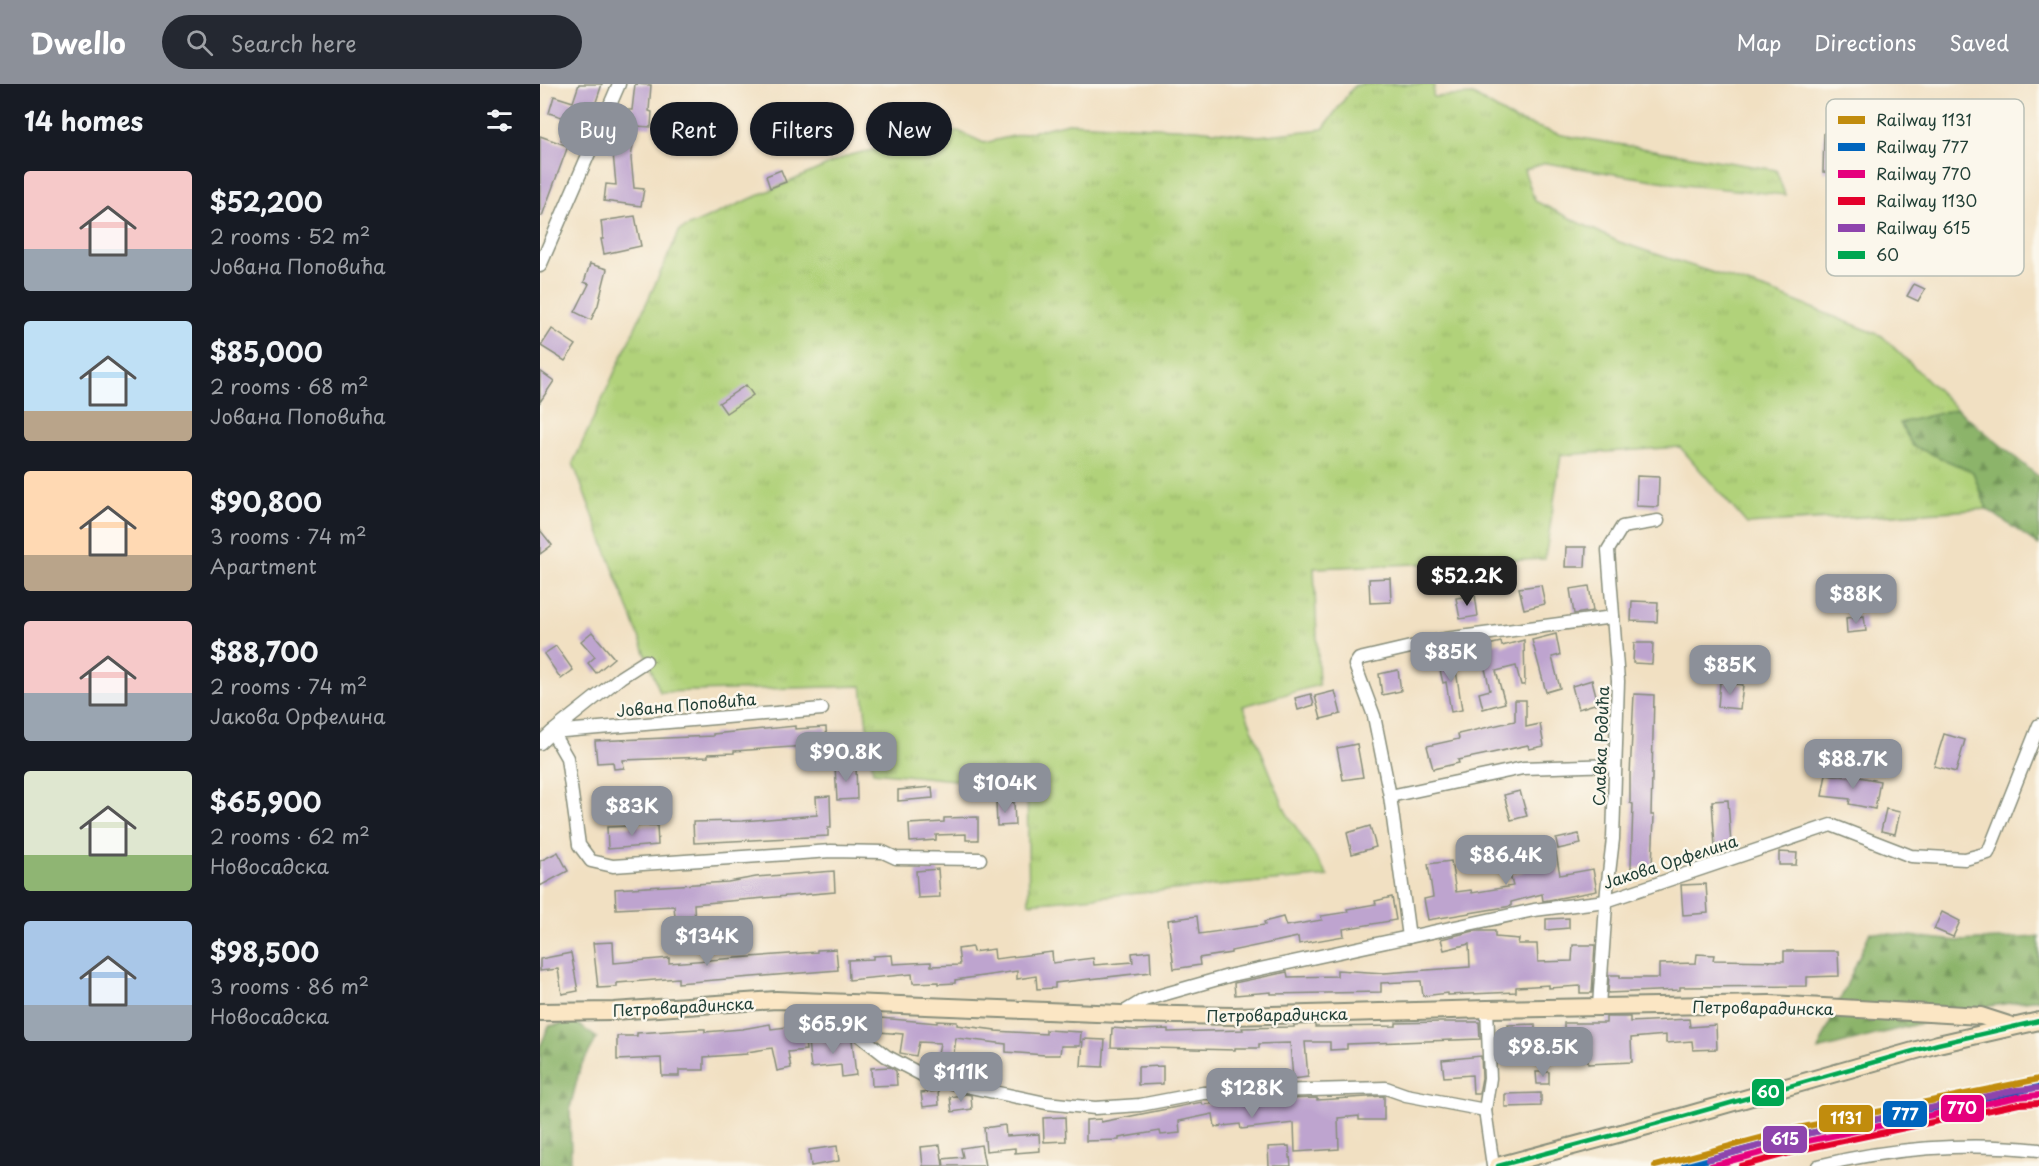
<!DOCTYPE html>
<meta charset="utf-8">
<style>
body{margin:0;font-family:"Playpen Sans",sans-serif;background:#242831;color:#f1f3f6;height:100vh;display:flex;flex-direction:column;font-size:22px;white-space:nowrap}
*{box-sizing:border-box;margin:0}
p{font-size:20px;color:#9ea1a6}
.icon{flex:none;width:33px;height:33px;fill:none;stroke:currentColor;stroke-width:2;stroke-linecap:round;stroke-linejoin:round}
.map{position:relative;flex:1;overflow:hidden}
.details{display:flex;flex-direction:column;background:#171b24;width:540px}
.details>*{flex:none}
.banner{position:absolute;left:18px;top:18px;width:570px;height:54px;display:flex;gap:12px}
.price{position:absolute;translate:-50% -51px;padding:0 14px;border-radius:12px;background:#8c9099;color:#fff;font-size:20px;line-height:39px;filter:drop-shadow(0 2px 3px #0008)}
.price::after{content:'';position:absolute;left:50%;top:36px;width:18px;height:14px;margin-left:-9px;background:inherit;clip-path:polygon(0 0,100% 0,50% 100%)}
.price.active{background:#222;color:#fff}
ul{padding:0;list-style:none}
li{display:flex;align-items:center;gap:18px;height:150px;padding:0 24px}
li span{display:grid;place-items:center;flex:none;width:168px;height:120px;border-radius:6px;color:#555}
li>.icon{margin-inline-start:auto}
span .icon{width:72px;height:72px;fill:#fffc;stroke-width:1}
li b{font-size:26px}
h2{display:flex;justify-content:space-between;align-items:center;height:72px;padding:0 24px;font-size:26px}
.tag{padding:0 21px;border-radius:27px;background:#171b24;box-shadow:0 2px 4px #0004;font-size:21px;line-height:54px}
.tag.active{background:#8c9099;color:#fff}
header{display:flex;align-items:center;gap:36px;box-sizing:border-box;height:84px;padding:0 30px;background:#8c9099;color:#fff}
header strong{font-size:28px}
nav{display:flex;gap:33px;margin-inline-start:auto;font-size:21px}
.search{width:420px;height:54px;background:#242831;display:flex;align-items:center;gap:15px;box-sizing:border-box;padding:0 21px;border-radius:33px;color:#9ea1a6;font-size:22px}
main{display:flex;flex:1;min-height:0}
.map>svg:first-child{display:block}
</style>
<header>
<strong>Dwello</strong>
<div class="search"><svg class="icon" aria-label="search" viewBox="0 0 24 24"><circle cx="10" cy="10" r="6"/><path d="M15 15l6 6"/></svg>Search here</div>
<nav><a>Map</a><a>Directions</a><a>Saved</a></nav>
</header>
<main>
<section class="details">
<h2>14 homes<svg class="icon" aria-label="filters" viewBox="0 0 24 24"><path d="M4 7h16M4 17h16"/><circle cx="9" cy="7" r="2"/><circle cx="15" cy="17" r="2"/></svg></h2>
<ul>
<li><span style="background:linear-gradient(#f6c9c9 65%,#9aa5b1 0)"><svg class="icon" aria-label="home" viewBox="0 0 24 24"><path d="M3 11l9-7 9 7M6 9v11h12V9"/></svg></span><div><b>$52,200</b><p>2 rooms · 52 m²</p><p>Јована Поповића</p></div></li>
<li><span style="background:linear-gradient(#bfe0f5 75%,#b9a48a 0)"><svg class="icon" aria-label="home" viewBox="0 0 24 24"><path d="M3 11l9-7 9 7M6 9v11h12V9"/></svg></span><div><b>$85,000</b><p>2 rooms · 68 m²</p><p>Јована Поповића</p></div></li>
<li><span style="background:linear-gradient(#ffd9b3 70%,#b9a48a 0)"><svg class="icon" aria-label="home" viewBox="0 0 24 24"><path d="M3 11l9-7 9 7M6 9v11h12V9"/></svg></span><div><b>$90,800</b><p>3 rooms · 74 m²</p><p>Apartment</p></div></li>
<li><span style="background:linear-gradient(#f6c9c9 60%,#9aa5b1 0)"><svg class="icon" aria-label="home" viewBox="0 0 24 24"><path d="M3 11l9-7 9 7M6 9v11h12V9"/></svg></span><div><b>$88,700</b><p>2 rooms · 74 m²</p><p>Јакова Орфелина</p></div></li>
<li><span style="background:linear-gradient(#dfe7d0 70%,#8fb573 0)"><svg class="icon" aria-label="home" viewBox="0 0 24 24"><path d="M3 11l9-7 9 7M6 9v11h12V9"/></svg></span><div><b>$65,900</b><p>2 rooms · 62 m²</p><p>Новосадска</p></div></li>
<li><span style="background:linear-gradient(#a9c7e8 70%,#9aa5b1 0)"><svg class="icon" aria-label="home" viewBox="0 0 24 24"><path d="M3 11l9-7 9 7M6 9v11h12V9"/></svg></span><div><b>$98,500</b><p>3 rooms · 86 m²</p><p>Новосадска</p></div></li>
</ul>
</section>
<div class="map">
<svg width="1499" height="1082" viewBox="0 0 1499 1082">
<defs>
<pattern id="grass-tufts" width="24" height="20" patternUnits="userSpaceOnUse" patternTransform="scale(1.5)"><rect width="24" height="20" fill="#b1d27a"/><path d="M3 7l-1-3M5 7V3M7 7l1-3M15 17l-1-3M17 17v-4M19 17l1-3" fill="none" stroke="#98b56a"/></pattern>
<pattern id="forest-firs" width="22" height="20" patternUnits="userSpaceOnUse" patternTransform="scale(1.5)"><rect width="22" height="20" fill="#8cb46a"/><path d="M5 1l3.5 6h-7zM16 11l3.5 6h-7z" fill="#729458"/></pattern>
</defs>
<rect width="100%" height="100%" fill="#fbf7ec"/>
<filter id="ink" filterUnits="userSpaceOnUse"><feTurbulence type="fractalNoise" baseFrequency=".0167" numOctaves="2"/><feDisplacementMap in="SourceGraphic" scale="12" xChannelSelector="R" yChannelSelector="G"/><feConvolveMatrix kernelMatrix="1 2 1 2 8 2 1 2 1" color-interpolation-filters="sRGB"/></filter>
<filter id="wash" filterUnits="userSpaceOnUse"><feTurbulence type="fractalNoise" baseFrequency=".008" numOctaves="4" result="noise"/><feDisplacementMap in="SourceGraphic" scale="24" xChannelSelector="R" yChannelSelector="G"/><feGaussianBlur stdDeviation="1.35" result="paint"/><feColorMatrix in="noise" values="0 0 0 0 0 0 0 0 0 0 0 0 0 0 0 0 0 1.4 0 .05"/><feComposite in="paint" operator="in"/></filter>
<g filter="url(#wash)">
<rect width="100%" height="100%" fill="#f1e0c2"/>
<polygon fill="url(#grass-tufts)" stroke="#688857" stroke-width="1.5" points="822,0 894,0 893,13 933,11 975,36 1022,51 1236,86 1245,111 1145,101 1006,79 984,86 995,117 1079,158 1232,208 1342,252 1417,325 1360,339 1373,362 1433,388 1447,425 1207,440 1140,363 1021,371 1005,475 774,484 779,601 703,622 746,728 788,792 489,819 487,703 333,688 322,602 120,608 33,379 140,146 310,71 418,47 444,59 528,39 656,45 719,52 783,45 814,2"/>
<g fill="url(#forest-firs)" stroke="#56784f" stroke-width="1.5">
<polygon points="1417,325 1499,393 1499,461 1447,425 1433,388 1373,362 1360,339"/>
<polygon points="1330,848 1419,857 1499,853 1499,915 1443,923 1278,966"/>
<polygon points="35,938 57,954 40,984 30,1024 31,1077 21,1082 0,1082 0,963 9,942"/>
</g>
<g id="blocks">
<g fill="#bea4cf">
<polygon points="39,0 62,0 55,21 51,20 41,48 45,49 40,63 21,56 28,35 9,29 14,12 33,18"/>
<polygon points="95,0 111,1 109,27 112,28 111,43 96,42 91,74 94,104 104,105 101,122 64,117 66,100 76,101 73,69 70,69 73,49 78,50 80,26 92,26"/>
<polygon points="367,29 381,31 379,45 365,43"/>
<polygon points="1284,49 1314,49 1313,89 1283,88"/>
<polygon points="0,52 28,62 2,132 0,132"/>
<polygon points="241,86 246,98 230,104 226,92"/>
<polygon points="95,132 101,162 64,170 61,155 63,155 61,137"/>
<polygon points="50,180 67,185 58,221 51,236 35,228 49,200 44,198"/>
<polygon points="1374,200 1385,205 1378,217 1367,212"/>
<polygon points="12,245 36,261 25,277 1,262"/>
<polygon points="0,287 14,297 0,318"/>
<polygon points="206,301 213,311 186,329 179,319"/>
<polygon points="1097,392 1119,393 1118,423 1096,422"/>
<polygon points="0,446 12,461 0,470"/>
<polygon points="1026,463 1046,463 1045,483 1025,483"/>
<polygon points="850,494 851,518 830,519 829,495"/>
<polygon points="1001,501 1005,520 984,525 979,504"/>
<polygon points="1049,502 1053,527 1034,530 1030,505"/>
<polygon points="935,511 938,532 920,535 916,514"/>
<polygon points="1092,517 1118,518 1117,538 1091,537"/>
<polygon points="1324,532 1326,547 1307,549 1306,534"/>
<polygon points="52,548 74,574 56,589 48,579 55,573 41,557"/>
<polygon points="1016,550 1020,571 1012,573 1020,604 1006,608 992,556"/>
<polygon points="984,556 985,601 981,601 976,582 956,587 965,619 943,625 939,609 950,606 940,563 961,558 962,562"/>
<polygon points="1094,559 1113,559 1112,580 1093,579"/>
<polygon points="16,562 33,586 21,595 4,570"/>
<polygon points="914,573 922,626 911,628 906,598 903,599 898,577"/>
<polygon points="858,586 861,607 842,611 839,590"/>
<polygon points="1052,596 1058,619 1038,625 1032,602"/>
<polygon points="1180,598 1203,601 1200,625 1178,623"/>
<polygon points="795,607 801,630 781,635 775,612"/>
<polygon points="771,610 774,621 758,626 755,614"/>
<polygon points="1094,610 1114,611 1111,731 1114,731 1112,784 1091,784 1093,720 1090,719 1090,691"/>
<polygon points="975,616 986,616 986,643 1000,640 1004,662 989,665 988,661 952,669 918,676 919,679 893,685 887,662 919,655 918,650 975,637"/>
<polygon points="255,642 255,645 286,643 287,664 267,665 267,662 194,667 194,669 168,670 168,673 83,676 84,684 74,685 73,678 57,679 55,657 173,652 173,650"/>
<polygon points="1404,650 1425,656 1416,688 1394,682"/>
<polygon points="817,660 823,693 803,696 797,664"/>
<polygon points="295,682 316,682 317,715 297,716"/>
<polygon points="1286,690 1314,694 1314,692 1340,697 1335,725 1309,720 1310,715 1282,712"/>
<polygon points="392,703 393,714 358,717 358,706"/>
<polygon points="980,707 987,732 971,736 964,711"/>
<polygon points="290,712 291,744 288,744 288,752 154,759 153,738 202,737 277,731 276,713"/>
<polygon points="1188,716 1191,761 1175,763 1172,717"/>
<polygon points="456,718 474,718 475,741 457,742"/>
<polygon points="1346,725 1360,728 1355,750 1341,747"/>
<polygon points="438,733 438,756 426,756 426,750 396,751 396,756 370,758 369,740 404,738 404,734"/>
<polygon points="117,741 118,761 68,765 67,743"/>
<polygon points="830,742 836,763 812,770 807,749"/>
<polygon points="1039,750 1041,760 1018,765 1016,755"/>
<polygon points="989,755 993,773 1016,769 1020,791 1053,785 1057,807 1003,817 1002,810 971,818 971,822 888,836 884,815 893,813 888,780 911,777 916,808 931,806 932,809 973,802 970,791 984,787 978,758"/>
<polygon points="18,768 28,787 0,802 0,777"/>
<polygon points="1239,768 1257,769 1256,781 1239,781"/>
<polygon points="398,785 400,813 378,814 376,787"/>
<polygon points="294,787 295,808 154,820 155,843 136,844 134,822 76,825 75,805 188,798 216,793"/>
<polygon points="1166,800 1168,829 1143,831 1141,801"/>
<polygon points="852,813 856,836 803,845 804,852 759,860 758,853 691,867 691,869 659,874 660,881 634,885 628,836 657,832 659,850 725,841 724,838 743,833 746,842 782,836 781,832 808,828 807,825 836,820 835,817"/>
<polygon points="1402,828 1420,837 1413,853 1394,845"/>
<polygon points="1029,834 1029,844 1006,846 1006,835"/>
<polygon points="934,847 955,847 955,853 979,855 978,860 997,860 998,878 1032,877 1033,861 1055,861 1052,909 1040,909 1040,902 1009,904 1009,901 976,903 976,908 908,911 908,909 883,912 881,897 841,899 841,908 731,910 731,908 695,911 694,899 747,888 748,893 797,892 797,886 844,889 930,883 929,860 904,866 901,855"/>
<polygon points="73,858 74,879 129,874 129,879 277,868 277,866 296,865 298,886 138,899 138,894 103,897 77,899 77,903 58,904 53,859"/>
<polygon points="432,863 433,868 454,865 455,875 512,868 513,879 553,874 554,881 593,878 592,869 610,867 611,888 515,899 515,904 497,905 496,892 477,895 477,887 415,896 415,899 398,900 398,898 373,899 372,890 309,896 308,876 333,875 333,872 352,871 353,880 391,878 391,882 420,881 418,865"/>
<polygon points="1244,867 1298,867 1299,892 1267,893 1267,902 1140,903 1140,906 1068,909 1069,891 1080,891 1080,894 1119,894 1119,880 1156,879 1157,870 1174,871 1173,876 1244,877"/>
<polygon points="31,869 38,907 22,910 18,885 0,887 0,875"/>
<polygon points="1066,933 1090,933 1090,938 1149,935 1150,943 1176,941 1177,965 1153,966 1152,957 1126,959 1126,951 1091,954 1092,978 1048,980 1047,956 1024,956 1024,939 1066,939"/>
<polygon points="340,934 397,939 397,937 417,938 417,941 455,946 455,947 506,950 506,946 541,948 540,962 521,962 520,971 505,971 466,968 466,960 416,954 412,983 396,981 400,959 379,958 376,972 360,969 363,950 339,948"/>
<polygon points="901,938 939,938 940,955 807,960 807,965 790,966 790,958 765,958 768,993 753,995 750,959 719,960 719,964 695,964 695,966 571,963 572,944 597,946 628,945 628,948 703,946 702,944 754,943 754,941 775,940 775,943 856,942 856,939"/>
<polygon points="230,940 231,945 263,941 266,966 248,968 251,984 237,987 232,964 207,968 207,970 164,973 164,986 139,986 139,992 122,992 121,974 77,976 77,952 97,952 97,949 158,945 165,945 165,948 202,945"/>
<polygon points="995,940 995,957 980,958 980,954 969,954 968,941"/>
<polygon points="309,954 312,956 316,991 302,993 301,981 271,984 268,958"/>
<polygon points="543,955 565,956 563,983 541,982"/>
<polygon points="941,972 942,994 939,1010 933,1010 932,991 904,993 902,976"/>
<polygon points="623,982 623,1000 598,1001 598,983"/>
<polygon points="350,983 356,987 357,1001 332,1002 331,984"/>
<polygon points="996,988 1009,988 1009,1000 997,1000"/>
<polygon points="398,1007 399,1021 383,1023 381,1009"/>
<polygon points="1001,1009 1001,1022 965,1023 965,1010"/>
<polygon points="426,1010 431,1011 432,1025 412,1028 410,1013"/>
<polygon points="844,1012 844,1036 819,1036 819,1032 798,1034 799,1065 755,1068 754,1039 701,1045 700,1040 675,1043 673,1030 639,1037 640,1049 621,1051 620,1047 579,1054 579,1056 546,1057 546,1036 561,1035 561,1038 662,1018 663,1021 689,1017 689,1020 719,1016 777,1014 777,1016"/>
<polygon points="525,1033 526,1057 504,1058 503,1034"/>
<polygon points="465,1041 466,1052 499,1050 500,1067 475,1069 475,1064 446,1067 444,1044"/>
<polygon points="400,1061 403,1082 383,1082 381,1063"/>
<polygon points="441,1061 445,1082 404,1082 403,1075 423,1073 421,1064"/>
<polygon points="297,1062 299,1077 271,1082 269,1066"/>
<polygon points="749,1062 751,1082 729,1082 728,1063"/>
</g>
</g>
</g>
<g filter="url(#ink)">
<use href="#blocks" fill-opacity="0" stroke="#888e7b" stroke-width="1.5"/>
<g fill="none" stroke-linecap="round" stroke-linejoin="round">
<defs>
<g id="street">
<polyline points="0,182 79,0"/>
<polyline points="106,577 81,593 12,648 27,674 39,761 51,777 73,782 291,767 343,768 356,774 440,775"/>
<polyline points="0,659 12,648 282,625"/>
<polyline points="850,712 983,684 1075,681"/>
<polyline points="869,853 850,712 834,632 815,581 819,575 905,555 1073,533"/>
<polyline points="289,918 305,940 346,972 388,994 506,1019 555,1024 600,1021 663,1009 846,1004 866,1011 945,1026 953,1082"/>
<polyline points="1059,922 1067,806 1073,755 1078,597 1068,466 1082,443 1118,437"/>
<polyline points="581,930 604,916 692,891 994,826 1066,817 1291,741 1371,772 1425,775 1448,769 1499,641"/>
<polyline points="945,1026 950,994 947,925"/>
<path d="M1278,1082c71,-18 149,-24 221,-16"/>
</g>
<g id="secondary">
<polyline points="0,928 74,927 236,916 581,930 693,932 947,925 1230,920 1441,932 1472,942"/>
<polyline points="958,1082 1141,1033 1398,960 1499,937"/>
</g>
</defs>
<use href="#street" stroke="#888e7b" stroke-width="15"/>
<use href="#secondary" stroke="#888e7b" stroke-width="20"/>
<use href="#street" stroke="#fff" stroke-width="12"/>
<use href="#secondary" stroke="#fbe6c4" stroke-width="16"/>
<defs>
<polyline id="bus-1" points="958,1082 1141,1033 1398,960 1499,937"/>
</defs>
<use href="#bus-1" stroke="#fbf7ec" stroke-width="9"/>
<use href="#bus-1" stroke="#00a651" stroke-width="4.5"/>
<defs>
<polyline id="rail-1" points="1115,1082 1258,1044 1499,995"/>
<polyline id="rail-2" points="1144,1082 1260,1051 1499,1003"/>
<polyline id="rail-3" points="1171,1082 1263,1058 1478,1013 1499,1011"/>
<polyline id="rail-4" points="1201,1082 1265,1065 1479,1020 1499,1019"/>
<polyline id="rail-5" points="1169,1075 1261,1051 1476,1006 1498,1004"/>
</defs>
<use href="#rail-1" stroke="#fbf7ec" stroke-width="10"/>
<use href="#rail-2" stroke="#fbf7ec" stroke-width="10"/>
<use href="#rail-3" stroke="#fbf7ec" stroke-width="10"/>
<use href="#rail-4" stroke="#fbf7ec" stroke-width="10"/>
<use href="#rail-5" stroke="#fbf7ec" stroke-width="10"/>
<use href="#rail-1" stroke="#c18c0d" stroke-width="6"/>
<use href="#rail-2" stroke="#0065bd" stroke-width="6"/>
<use href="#rail-3" stroke="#e5007d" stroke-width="6"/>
<use href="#rail-4" stroke="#e4002b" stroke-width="6"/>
<use href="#rail-5" stroke="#8e44ad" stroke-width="6"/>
</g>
</g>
<g text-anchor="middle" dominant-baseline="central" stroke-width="5" stroke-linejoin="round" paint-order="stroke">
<g font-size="16" fill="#1f3d34" stroke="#fbf7ec">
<text transform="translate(146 620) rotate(-5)">Јована Поповића</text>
<text transform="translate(1060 662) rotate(-88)">Славка Родића</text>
<text transform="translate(1130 777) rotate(-18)">Јакова Орфелина</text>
<text transform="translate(143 922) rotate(-3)">Петроварадинска</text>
<text transform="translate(1223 923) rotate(1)">Петроварадинска</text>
<text transform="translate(737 930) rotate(-1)">Петроварадинска</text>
</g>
</g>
<rect x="1286" y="15" width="198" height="177" rx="9" fill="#fbf7ec" stroke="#b9bfb5" stroke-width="1.5"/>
<rect x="1298" y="32" width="27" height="8" fill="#c18c0d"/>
<rect x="1298" y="59" width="27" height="8" fill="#0065bd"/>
<rect x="1298" y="86" width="27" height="8" fill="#e5007d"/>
<rect x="1298" y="113" width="27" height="8" fill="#e4002b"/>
<rect x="1298" y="140" width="27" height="8" fill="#8e44ad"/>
<rect x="1298" y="167" width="27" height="8" fill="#00a651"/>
<g font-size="16" fill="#1f3d34">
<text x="1336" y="42">Railway 1131</text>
<text x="1336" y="69">Railway 777</text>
<text x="1336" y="96">Railway 770</text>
<text x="1336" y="123">Railway 1130</text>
<text x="1336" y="150">Railway 615</text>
<text x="1336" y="177">60</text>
</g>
<g stroke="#fbf7ec" stroke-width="2">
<rect x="1211" y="994" width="34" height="29" rx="6" fill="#00a651"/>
<rect x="1400" y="1010" width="45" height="29" rx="6" fill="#e5007d"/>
<rect x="1342" y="1016" width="46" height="28" rx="6" fill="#0065bd"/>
<rect x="1278" y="1020" width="56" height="29" rx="6" fill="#c18c0d"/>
<rect x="1222" y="1041" width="46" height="29" rx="6" fill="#8e44ad"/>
</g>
<g font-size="16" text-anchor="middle" font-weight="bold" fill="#fff">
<text x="1228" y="1014">60</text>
<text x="1422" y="1030">770</text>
<text x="1365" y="1036">777</text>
<text x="1306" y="1040">1131</text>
<text x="1245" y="1061">615</text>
</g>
</svg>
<b class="price active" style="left:927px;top:523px">$52.2K</b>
<b class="price" style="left:1316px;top:541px">$88K</b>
<b class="price" style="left:911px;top:599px">$85K</b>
<b class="price" style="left:1190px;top:612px">$85K</b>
<b class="price" style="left:306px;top:699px">$90.8K</b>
<b class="price" style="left:1313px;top:706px">$88.7K</b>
<b class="price" style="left:465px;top:730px">$104K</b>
<b class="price" style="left:92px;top:753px">$83K</b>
<b class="price" style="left:966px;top:802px">$86.4K</b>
<b class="price" style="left:167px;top:883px">$134K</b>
<b class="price" style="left:293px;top:971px">$65.9K</b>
<b class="price" style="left:1003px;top:994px">$98.5K</b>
<b class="price" style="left:421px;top:1019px">$111K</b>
<b class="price" style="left:712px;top:1035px">$128K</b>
<div class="banner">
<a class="tag active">Buy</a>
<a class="tag">Rent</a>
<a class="tag">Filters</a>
<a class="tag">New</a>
</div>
</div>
</main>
